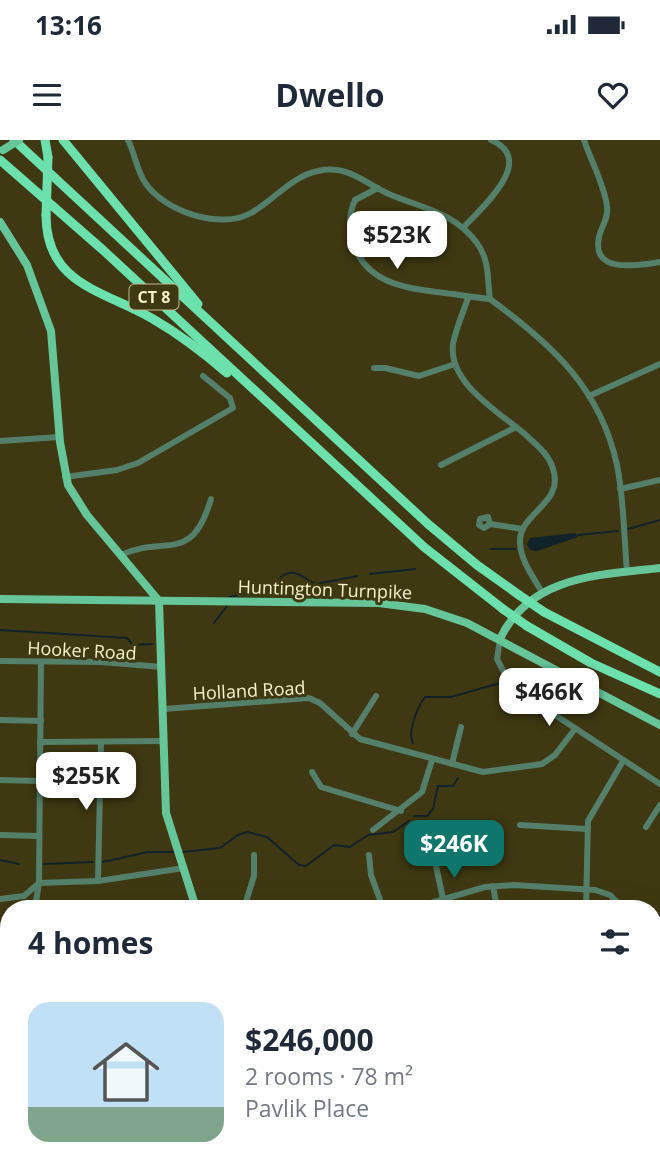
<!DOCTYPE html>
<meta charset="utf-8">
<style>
body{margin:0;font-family:"Open Sans",sans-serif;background:#f6f6f7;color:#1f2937;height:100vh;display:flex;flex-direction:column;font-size:26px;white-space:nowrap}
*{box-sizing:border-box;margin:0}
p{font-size:23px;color:#747a83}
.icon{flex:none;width:38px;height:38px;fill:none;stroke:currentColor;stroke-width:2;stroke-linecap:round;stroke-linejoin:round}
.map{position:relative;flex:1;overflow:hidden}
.drawer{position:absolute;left:0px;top:760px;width:662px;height:275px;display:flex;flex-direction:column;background:#fff;border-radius:28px 28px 0 0;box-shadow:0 7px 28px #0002}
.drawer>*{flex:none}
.price{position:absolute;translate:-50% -60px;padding:0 16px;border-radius:14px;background:#fff;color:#222;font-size:23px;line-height:46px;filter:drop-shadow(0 2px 4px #0008)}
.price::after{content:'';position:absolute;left:50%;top:42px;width:21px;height:16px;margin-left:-10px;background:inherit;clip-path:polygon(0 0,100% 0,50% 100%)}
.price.active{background:#0f766e;color:#fff}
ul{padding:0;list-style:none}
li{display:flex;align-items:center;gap:21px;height:175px;padding:0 28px}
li+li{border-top:2px solid #e0e1e3}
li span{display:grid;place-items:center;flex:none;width:196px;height:140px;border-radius:21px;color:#555}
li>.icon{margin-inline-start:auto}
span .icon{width:84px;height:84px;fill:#fffc;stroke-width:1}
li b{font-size:30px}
h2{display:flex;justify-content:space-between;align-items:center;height:84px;padding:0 28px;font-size:30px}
.status{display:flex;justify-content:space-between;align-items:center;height:49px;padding:0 35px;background:#fff;direction:ltr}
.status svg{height:19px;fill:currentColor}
header{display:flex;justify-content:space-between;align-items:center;height:91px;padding:0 28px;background:#fff;font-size:32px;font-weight:700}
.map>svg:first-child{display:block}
</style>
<div class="status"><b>13:16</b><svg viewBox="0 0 49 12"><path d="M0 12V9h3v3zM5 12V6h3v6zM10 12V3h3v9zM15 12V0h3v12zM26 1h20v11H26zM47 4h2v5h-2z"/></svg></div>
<header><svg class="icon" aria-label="menu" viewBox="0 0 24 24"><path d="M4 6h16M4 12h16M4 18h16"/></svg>Dwello<svg class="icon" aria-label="heart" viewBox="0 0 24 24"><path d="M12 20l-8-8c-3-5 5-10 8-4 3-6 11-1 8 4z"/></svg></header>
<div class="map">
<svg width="660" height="1034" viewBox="0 0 660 1034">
<rect width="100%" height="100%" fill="#3e3912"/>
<polygon fill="#77305f" points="0,871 9,879 9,1026 24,1026 19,1034 0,1034"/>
<polygon fill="#112329" points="575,393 578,397 537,411 530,410 527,404 530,398"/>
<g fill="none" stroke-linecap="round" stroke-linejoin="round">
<g stroke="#112329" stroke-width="2">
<polyline points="628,389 660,380"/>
<polyline points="578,395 618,391"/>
<polyline points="491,409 515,409"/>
<polyline points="370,434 415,429"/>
<path d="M230,457l17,-4 28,1 6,-17c14,-11 22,2 35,7l41,-8"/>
<polyline points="214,483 227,466"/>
<polyline points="0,490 127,498 133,505 152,504"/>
<path d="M413,603c-6,-11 4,-35 12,-46h26l49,-14"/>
<polyline points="414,676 427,676 433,669 438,646 453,646 458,638"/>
<polyline points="183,712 220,708 238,695 247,692 267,697 299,725 306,726 334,705 350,707 368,695 393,692 409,681"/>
<polyline points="0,720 19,724"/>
<polyline points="103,722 148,712 174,712"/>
<polyline points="44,724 93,722"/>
<polyline points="0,889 9,893"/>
<polyline points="653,907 660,903"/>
</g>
<g stroke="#547f6a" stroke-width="6">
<path d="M128,0c7,14 9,32 18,44 20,28 75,46 105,29 23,-13 41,-37 67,-42 31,-7 47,13 73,24 32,13 64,18 86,48 13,18 10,36 13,56 61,45 110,88 127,166 7,34 7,72 10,107"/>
<path d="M584,0c7,21 20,44 23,66 2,12 -6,21 -8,31 -8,38 40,28 61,25"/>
<path d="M378,48l-23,12c-6,13 -6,29 -2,43 13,39 48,44 83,49 18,2 36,5 54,7"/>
<path d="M463,88c18,-20 75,-68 28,-88"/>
<path d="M468,158c-5,15 -12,30 -15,46 -5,40 48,69 74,92 11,10 22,19 26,33 12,35 -35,44 -33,74 1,18 13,34 22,49"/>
<polyline points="374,228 385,228 419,236 455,224"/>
<polyline points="589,256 660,224"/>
<polyline points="0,301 59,297"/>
<polyline points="441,325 516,287"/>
<polyline points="65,337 117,330 138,323 233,268 230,258 203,236"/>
<polyline points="620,349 660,340"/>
<polyline points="490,384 488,377 480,379 479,385 484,388 490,384 523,389"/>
<path d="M121,415c45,-21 70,11 90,-56"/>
<polyline points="500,499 497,519 511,546 660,644"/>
<polyline points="0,521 101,522 162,527"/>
<polyline points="164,569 309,558 320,563 360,599 483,632 542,624 555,615 575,589"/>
<polyline points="0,580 41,581"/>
<polyline points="352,594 376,556"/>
<polyline points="40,602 164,601"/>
<polyline points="452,624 461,587"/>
<polyline points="312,632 321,647 401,671"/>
<polyline points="0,640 39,641"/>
<polyline points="520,685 587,689"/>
<polyline points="646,687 660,665"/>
<polyline points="373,690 422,652 432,620"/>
<polyline points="0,695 38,696"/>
<polyline points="369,715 371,735 383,768"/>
<polyline points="441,716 436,726 445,768"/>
<polyline points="98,741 101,603"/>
<polyline points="493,746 497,768"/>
<polyline points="0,759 24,756 39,743 98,741 184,728"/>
<polyline points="35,768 39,743 41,522"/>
<polyline points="244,768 254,736 254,715"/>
<polyline points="414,768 485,747 514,745 595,750 610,755 623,768"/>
<polyline points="586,768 588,681 623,621"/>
<polyline points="653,821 658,798"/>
<polyline points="0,853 9,846"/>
<polyline points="653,973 660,972"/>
<polyline points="230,1026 244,1034"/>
<polyline points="443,1026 451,1034"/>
<polyline points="328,1034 345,1026"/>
<polyline points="531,1034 544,1026"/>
</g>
<g stroke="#67c59a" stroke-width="8">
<polyline points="0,82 27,125 51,191 60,302 68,345 87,375 159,461 166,673 196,768"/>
<polyline points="0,459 379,463 425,469 467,483 660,585"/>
<path d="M500,499c30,-64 100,-64 160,-71"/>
<polyline points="22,1034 27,1026"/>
<polyline points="31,1034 37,1026"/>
</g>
<g stroke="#6ce0ad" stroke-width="9">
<polyline points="14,0 428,384 477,425 519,455"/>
<polyline points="45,0 48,17"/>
<polyline points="63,0 198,164"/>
<polyline points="0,20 103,110 424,407 503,469"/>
<path d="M46,75c0,70 57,75 107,104 26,15 51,34 74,54"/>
<polyline points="544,472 660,532"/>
<polyline points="527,486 591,523 660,554"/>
</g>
<polyline stroke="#67c59a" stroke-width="8" points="3,10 19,0"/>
<g stroke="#6ce0ad" stroke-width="9">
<polyline points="46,75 48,17"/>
<polyline points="519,455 544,472"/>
<polyline points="503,469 527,486"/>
</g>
</g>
<g text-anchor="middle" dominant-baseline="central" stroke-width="6" stroke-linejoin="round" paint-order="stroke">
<rect fill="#3e3912" stroke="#bdba94" stroke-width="2" x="129.5" y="144.5" width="49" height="25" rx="5"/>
<g font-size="16" font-weight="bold" fill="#f4f1cc">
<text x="154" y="157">CT 8</text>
</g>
<g font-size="18" fill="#f4f1cc" stroke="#3e3912">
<text transform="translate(325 449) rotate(2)">Huntington Turnpike</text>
<text transform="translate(82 510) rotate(3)">Hooker Road</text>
<text transform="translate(249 550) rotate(-3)">Holland Road</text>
</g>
</g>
</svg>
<b class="price" style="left:397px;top:131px">$523K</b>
<b class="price" style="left:549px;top:588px">$466K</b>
<b class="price" style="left:86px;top:672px">$255K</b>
<b class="price active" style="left:454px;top:740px">$246K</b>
<section class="drawer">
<h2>4 homes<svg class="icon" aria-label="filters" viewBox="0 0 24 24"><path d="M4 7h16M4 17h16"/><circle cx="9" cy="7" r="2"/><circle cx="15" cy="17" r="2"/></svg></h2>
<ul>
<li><span style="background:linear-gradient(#bfe0f5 75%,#7fa58c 0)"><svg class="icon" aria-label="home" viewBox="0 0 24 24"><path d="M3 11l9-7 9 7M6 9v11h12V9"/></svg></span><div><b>$246,000</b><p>2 rooms · 78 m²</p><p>Pavlik Place</p></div></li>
</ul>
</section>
</div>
